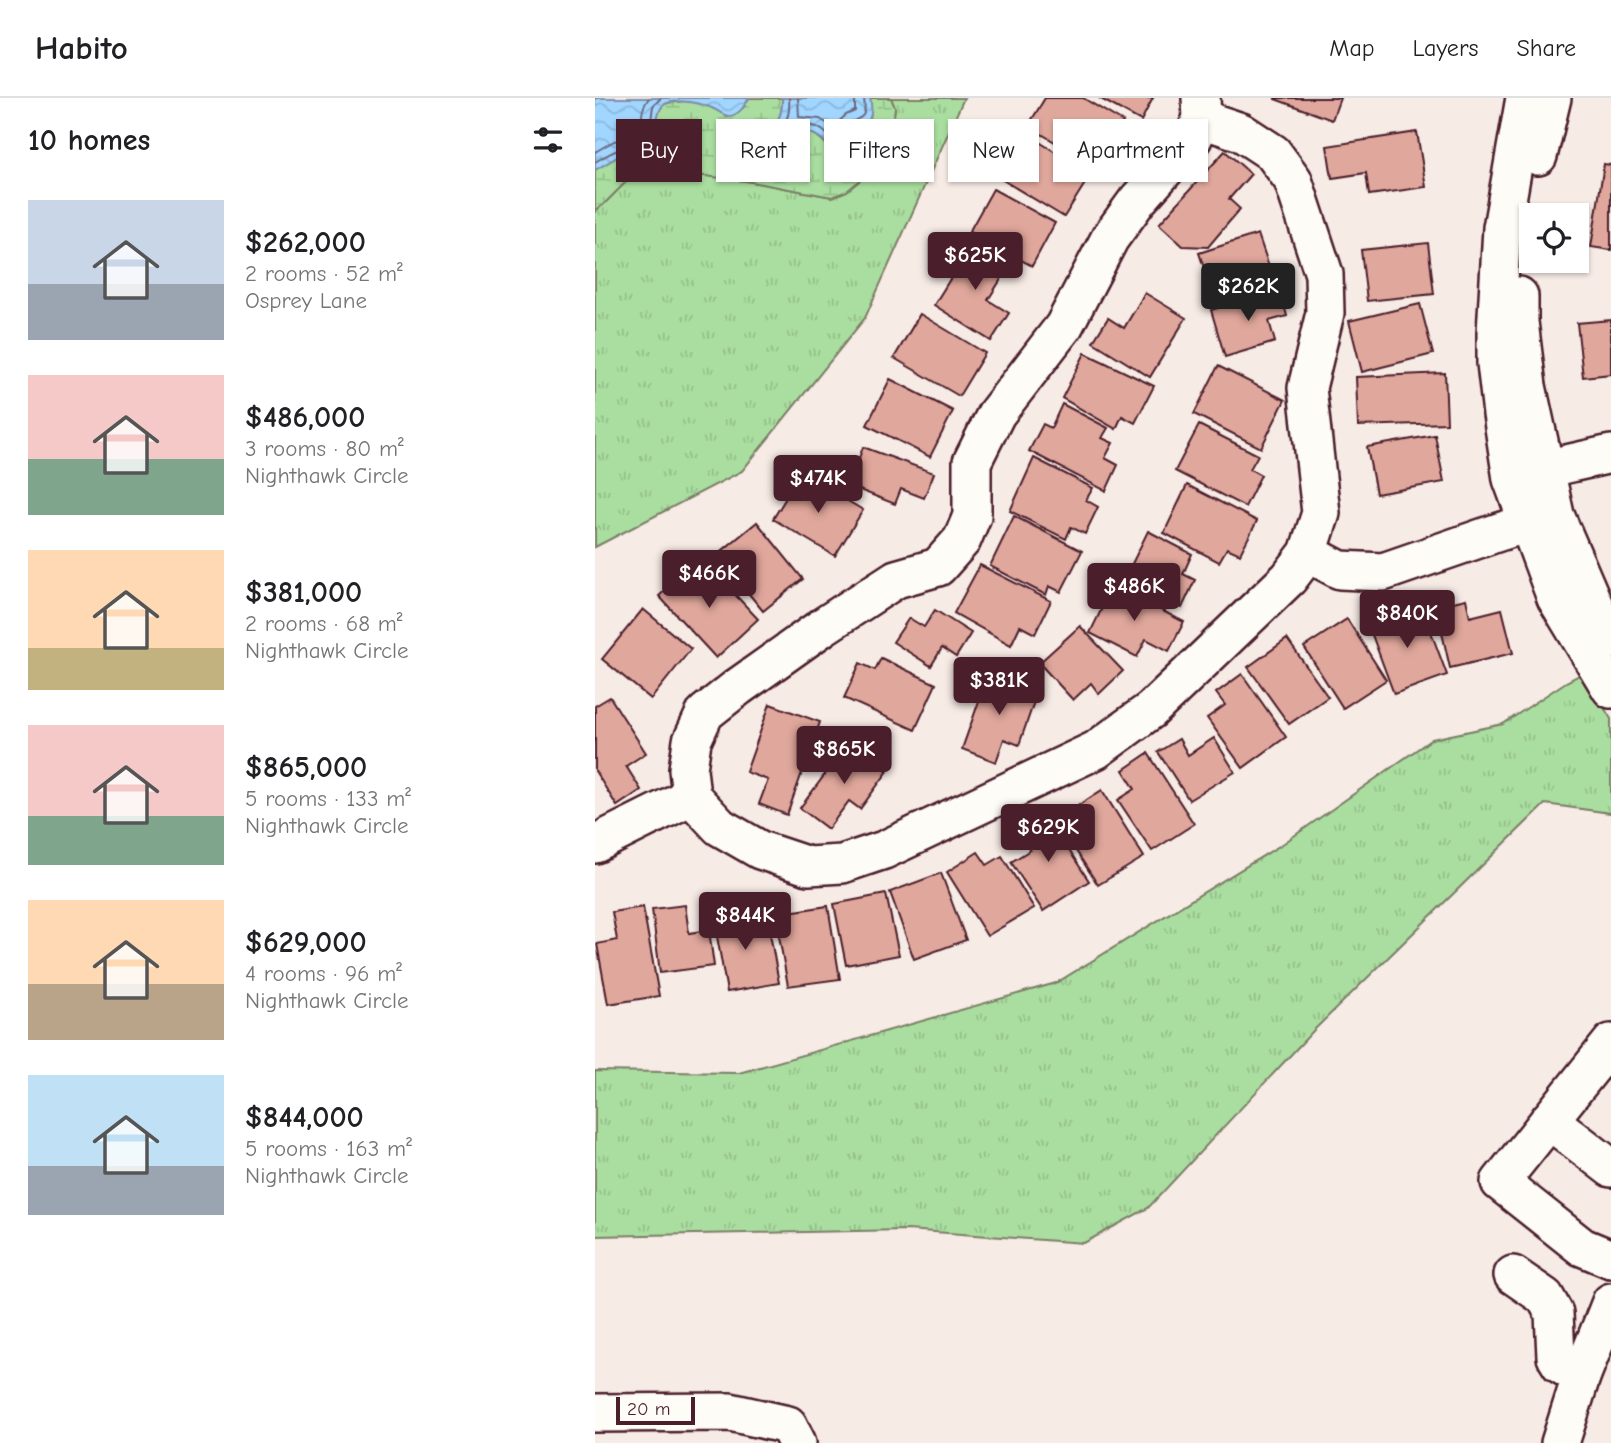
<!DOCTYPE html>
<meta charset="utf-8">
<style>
body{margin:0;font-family:"Comic Neue",sans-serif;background:#f2f2f2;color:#202124;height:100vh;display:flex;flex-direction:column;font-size:26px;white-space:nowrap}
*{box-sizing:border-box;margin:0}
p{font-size:23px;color:#757577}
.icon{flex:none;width:38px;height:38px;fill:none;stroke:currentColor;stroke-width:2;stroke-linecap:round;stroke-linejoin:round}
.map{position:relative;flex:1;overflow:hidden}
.panel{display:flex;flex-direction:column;background:#fff;width:595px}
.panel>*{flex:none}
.banner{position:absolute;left:21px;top:21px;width:665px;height:63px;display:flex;gap:14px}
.fabs{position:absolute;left:924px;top:105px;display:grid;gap:14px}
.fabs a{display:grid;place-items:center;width:70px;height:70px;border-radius:0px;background:#fff;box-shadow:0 2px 5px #0004;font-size:35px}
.scale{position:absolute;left:21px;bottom:18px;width:79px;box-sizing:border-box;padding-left:7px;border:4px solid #4a1f2b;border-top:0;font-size:19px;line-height:24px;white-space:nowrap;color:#4a1f2b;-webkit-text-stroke:5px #fdfcf7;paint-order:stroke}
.price{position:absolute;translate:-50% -60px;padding:0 16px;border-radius:7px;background:#4a1f2b;color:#fff;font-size:23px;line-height:46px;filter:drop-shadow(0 2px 4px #0008)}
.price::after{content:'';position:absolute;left:50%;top:42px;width:21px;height:16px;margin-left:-10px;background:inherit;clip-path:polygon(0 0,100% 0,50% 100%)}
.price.active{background:#222;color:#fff}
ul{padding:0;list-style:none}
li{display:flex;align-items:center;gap:21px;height:175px;padding:0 28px}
li span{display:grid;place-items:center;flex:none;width:196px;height:140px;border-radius:0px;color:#555}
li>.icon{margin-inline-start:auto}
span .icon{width:84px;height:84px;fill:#fffc;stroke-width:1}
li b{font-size:30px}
h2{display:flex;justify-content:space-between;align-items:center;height:84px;padding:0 28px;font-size:30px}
.pill{padding:0 24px;border-radius:0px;background:#fff;box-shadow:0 2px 5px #0004;font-size:24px;line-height:63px}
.pill.active{background:#4a1f2b;color:#fff}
header{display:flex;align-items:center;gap:42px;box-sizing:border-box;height:98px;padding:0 35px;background:#fff;border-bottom:2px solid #e0e0e0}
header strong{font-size:33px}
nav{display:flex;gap:38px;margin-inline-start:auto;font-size:24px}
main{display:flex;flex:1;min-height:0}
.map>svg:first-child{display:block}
</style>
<header>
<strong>Habito</strong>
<nav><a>Map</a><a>Layers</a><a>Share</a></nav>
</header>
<main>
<section class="panel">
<h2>10 homes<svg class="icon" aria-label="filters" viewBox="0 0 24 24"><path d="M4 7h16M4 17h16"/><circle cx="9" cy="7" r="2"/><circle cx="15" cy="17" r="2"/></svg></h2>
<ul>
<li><span style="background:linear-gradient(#c9d6e8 60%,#9aa5b1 0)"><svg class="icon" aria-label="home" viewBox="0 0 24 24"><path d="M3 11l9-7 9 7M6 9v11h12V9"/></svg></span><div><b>$262,000</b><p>2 rooms · 52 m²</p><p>Osprey Lane</p></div></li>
<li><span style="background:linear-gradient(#f6c9c9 60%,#7fa58c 0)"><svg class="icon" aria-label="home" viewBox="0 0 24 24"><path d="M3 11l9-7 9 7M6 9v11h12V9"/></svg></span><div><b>$486,000</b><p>3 rooms · 80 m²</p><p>Nighthawk Circle</p></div></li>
<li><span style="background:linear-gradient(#ffd9b3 70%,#c2b280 0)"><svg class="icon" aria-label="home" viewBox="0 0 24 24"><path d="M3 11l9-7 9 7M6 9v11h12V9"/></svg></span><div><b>$381,000</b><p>2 rooms · 68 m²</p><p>Nighthawk Circle</p></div></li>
<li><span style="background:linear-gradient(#f6c9c9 65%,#7fa58c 0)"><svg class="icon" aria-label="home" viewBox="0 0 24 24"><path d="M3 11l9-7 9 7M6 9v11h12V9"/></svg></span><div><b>$865,000</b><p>5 rooms · 133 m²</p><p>Nighthawk Circle</p></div></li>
<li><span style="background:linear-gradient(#ffd9b3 60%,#b9a48a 0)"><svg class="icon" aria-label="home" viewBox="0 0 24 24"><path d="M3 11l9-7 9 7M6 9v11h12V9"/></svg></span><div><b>$629,000</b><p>4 rooms · 96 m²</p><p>Nighthawk Circle</p></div></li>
<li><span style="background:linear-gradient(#bfe0f5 65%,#9aa5b1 0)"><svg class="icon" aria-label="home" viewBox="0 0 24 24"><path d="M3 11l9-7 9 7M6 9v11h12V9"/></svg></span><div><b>$844,000</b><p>5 rooms · 163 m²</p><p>Nighthawk Circle</p></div></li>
</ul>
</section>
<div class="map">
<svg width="1016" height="1345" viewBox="0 0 1016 1345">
<defs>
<pattern id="grass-tufts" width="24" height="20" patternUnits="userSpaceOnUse" patternTransform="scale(1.75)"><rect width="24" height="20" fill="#aadea0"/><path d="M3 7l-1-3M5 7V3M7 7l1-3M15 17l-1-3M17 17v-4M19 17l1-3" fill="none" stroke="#94be8a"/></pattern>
<pattern id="wetland-marsh" width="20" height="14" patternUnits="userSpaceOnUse" patternTransform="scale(1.75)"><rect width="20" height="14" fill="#aadea0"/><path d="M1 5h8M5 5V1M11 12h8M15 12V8" fill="none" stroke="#94be8a"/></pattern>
<pattern id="water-waves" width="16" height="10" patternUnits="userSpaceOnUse" patternTransform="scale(1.75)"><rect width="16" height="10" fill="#a0d6ff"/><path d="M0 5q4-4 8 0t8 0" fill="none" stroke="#8bb7db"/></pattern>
</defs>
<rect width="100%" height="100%" fill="#f7ebe5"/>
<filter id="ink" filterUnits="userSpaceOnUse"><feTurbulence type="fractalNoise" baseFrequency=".0143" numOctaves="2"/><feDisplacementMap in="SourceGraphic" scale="14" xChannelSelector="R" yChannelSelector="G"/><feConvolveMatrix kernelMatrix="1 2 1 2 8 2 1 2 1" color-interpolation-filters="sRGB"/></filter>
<g filter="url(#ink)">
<g fill="url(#grass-tufts)" stroke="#7a7e66" stroke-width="2">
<polygon points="296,0 369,0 270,220 147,373 0,449 0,113 9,106 45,69 151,83 237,99 252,93 276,73 295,43 300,10"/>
<polygon points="988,575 1016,621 1016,715 950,706 718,933 553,1110 489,1145 312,1132 0,1138 0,973 144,975 461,885 689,745 837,641 908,626 971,584"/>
</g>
<path fill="url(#wetland-marsh)" stroke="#7a7e66" stroke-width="2" d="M154,0h33c2,30 -19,30 -27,54h13l24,-3c14,-19 17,-22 35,-4l18,-4c2,-3 4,-7 7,-10 8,-8 1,0 11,-5 10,-6 9,-18 7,-28h21l4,10 -5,33 -19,30 -24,20 -15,6 -86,-16 -106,-13 -36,36 -9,7v-41l24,-14 33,-7 16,4 9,-21 -20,-13c2,-6 3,-12 8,-15 4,-2 8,-1 12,-2 18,-3 34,4 49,14l17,-8z"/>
<g fill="url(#water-waves)" stroke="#7e8daa" stroke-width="2">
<path d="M0,0h154c-4,7 -10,18 -20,18 -5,0 -10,-5 -15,-7 -12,-6 -37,-11 -49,-5 -5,3 -7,10 -8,15l20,13 8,10 -7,12 -26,-5 -33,7 -24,14z"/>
<path d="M187,0h88c2,9 3,20 -5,27 -5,3 -11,2 -15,7 -5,6 -9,13 -14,19 -10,-7 -25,-27 -37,-13 -3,3 -4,7 -6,11l-12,2 -26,1c10,-23 29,-26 27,-54z"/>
</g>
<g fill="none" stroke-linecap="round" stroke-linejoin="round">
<g stroke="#6c6880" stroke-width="2">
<path d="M194,0c2,21 -5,27 -18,41l-1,3 3,3 15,-3c8,-12 18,-23 34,-12 6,4 7,8 14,10 4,-4 6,-10 11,-14 13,-12 20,-3 17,-28"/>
<polyline points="203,0 204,19 225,21 238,29 251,17 260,13 260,0"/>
<path d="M0,54l19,-11 31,-7 1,-3c-6,-11 -5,-23 3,-33"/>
<path d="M0,64c16,-10 37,-20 57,-20 8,0 14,4 22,3l1,-3c-7,-9 -18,-12 -24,-21l2,-15 8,-8"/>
</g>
</g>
<g fill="#e0a79c" stroke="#4a1f2b" stroke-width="2">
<polygon points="450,0 488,0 528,24 502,69 433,28"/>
<polygon points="504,0 558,0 546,23"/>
<polygon points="680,0 745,0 737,22 680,1"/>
<polygon points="822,34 831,89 774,97 771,75 737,80 732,48"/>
<polygon points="433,37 496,76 469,119 406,81"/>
<polygon points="630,53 656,76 634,101 645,111 613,149 588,148 564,126"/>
<polygon points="1009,66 1016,67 1016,152 996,149"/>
<polygon points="398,91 460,125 437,168 374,134"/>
<polygon points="663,136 680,186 621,205 604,155"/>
<polygon points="378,144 415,167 393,202 414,215 396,243 339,207"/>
<polygon points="833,145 839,196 772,203 766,152"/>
<polygon points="685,192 692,218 674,223 680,244 630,259 616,212"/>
<polygon points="550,195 591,220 555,279 498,244 513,220 529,230"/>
<polygon points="825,206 838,256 767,274 754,223"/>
<polygon points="325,216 390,255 364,298 299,260"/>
<polygon points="1016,222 1016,276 988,279 982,225"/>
<polygon points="490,255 559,288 540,325 527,318 521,331 467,300"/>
<polygon points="623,268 690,302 666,350 599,316"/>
<polygon points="850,275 852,325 763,328 761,279"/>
<polygon points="295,281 358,313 335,359 272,327"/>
<polygon points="467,306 513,330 507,340 518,345 510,360 523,367 511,393 434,353 448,326 456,330"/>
<polygon points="604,327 663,357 655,371 666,377 650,409 580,373"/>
<polygon points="840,337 849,384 781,396 772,349"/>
<polygon points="268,349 339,375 329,400 306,391 300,406 254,388"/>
<polygon points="439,360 498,390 491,402 503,409 490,436 476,429 471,441 415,413"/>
<polygon points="206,375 268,412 240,458 178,421"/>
<polygon points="592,387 662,423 645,456 632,450 624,464 569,435"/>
<polygon points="419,418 487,453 466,494 454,488 451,497 395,468"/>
<polygon points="162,424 208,481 168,513 122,457"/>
<polygon points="553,433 597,456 588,476 600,482 587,510 529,482"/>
<polygon points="385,467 456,503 440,536 425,528 416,547 359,515"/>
<polygon points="95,470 105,481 116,471 163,521 121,560 64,498"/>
<polygon points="518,487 589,524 574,553 551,541 542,559 495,535"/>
<polygon points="871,501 875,519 907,511 918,555 855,570 841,508"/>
<polygon points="826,507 852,577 799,596 773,526"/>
<polygon points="48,511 96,551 56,601 7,561"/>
<polygon points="340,512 376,535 361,559 347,550 336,568 298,544 314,520 329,529"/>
<polygon points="752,521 791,582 748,610 709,549"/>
<polygon points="485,528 528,573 504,596 496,585 478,602 444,565"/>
<polygon points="692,541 733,599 694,626 653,569"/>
<polygon points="286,560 341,586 320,632 249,600 265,565 280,572"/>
<polygon points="394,575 443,592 424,647 409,641 401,664 367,651"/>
<polygon points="647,576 691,639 648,670 612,620 630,607 621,595"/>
<polygon points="15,599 51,655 31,668 46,692 22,708 0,673 0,608"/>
<polygon points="175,606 225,624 192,717 164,706 173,682 151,674"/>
<polygon points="619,640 640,674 594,702 563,654 584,641 593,657"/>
<polygon points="254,644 293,673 265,711 254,703 233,731 205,710"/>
<polygon points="553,655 599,726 557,753 523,702 540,691 528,672"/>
<polygon points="507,692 549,759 503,787 461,722"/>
<polygon points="449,714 494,783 448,813 416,764 435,752 422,732"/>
<polygon points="383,754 392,767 407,758 439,810 392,838 352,774"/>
<polygon points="346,775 371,842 319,861 295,794"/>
<polygon points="291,796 304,857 251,867 239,806"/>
<polygon points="90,807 94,835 114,832 119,868 65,875 57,811"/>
<polygon points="233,808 245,881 193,888 180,816"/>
<polygon points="48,809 64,898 13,906 2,846 22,842 17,814"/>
<polygon points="150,810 154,833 174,830 184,885 132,894 118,816"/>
</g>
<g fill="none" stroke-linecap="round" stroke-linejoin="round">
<defs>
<g id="minor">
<polyline points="606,0 607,21 598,40 542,103 515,140 469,228 401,316 377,364 377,418 367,442 343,469 301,481 229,528 143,589 110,615 97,643 93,671 96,698 125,729 165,752 213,768 247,766 289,752 501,652 556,612 694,480 713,455 726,415 712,290 730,215 729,176 698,82 678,55 646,34 607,21"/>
<polyline points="930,0 907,130 901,235 901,265 907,316 917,381 961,500 1016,591"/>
<polyline points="943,58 957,0"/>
<polyline points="924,198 924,224 932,288 960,417 1009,531 1016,542"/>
<polyline points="925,379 949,371 1016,356"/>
<polyline points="713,455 745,472 788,474 904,434 957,418"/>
<polyline points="0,746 96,698"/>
<polyline points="1016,945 905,1084 987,1149 1016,1161"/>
<polyline points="954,1022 1016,1070"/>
<polyline points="918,1177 950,1199 959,1215 961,1259 966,1267 986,1279"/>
<polyline points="0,1315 135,1314 193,1327 202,1345"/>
<polyline points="965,1345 986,1279 1016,1204"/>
</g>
</defs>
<use href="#minor" stroke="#4a1f2b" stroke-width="42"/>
<use href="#minor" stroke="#fdfcf7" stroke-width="37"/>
</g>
</g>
</svg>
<div class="fabs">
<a><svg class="icon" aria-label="locate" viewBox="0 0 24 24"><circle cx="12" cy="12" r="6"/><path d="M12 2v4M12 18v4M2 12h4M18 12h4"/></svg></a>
</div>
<div class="scale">20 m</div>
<b class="price" style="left:380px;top:194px">$625K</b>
<b class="price active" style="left:653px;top:225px">$262K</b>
<b class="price" style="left:223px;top:417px">$474K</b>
<b class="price" style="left:114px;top:512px">$466K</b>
<b class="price" style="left:539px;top:525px">$486K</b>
<b class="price" style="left:812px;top:552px">$840K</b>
<b class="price" style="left:404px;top:619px">$381K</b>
<b class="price" style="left:249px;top:688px">$865K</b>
<b class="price" style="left:453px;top:766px">$629K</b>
<b class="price" style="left:150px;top:854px">$844K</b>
<div class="banner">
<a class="pill active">Buy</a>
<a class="pill">Rent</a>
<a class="pill">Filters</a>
<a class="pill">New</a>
<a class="pill">Apartment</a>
</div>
</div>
</main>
